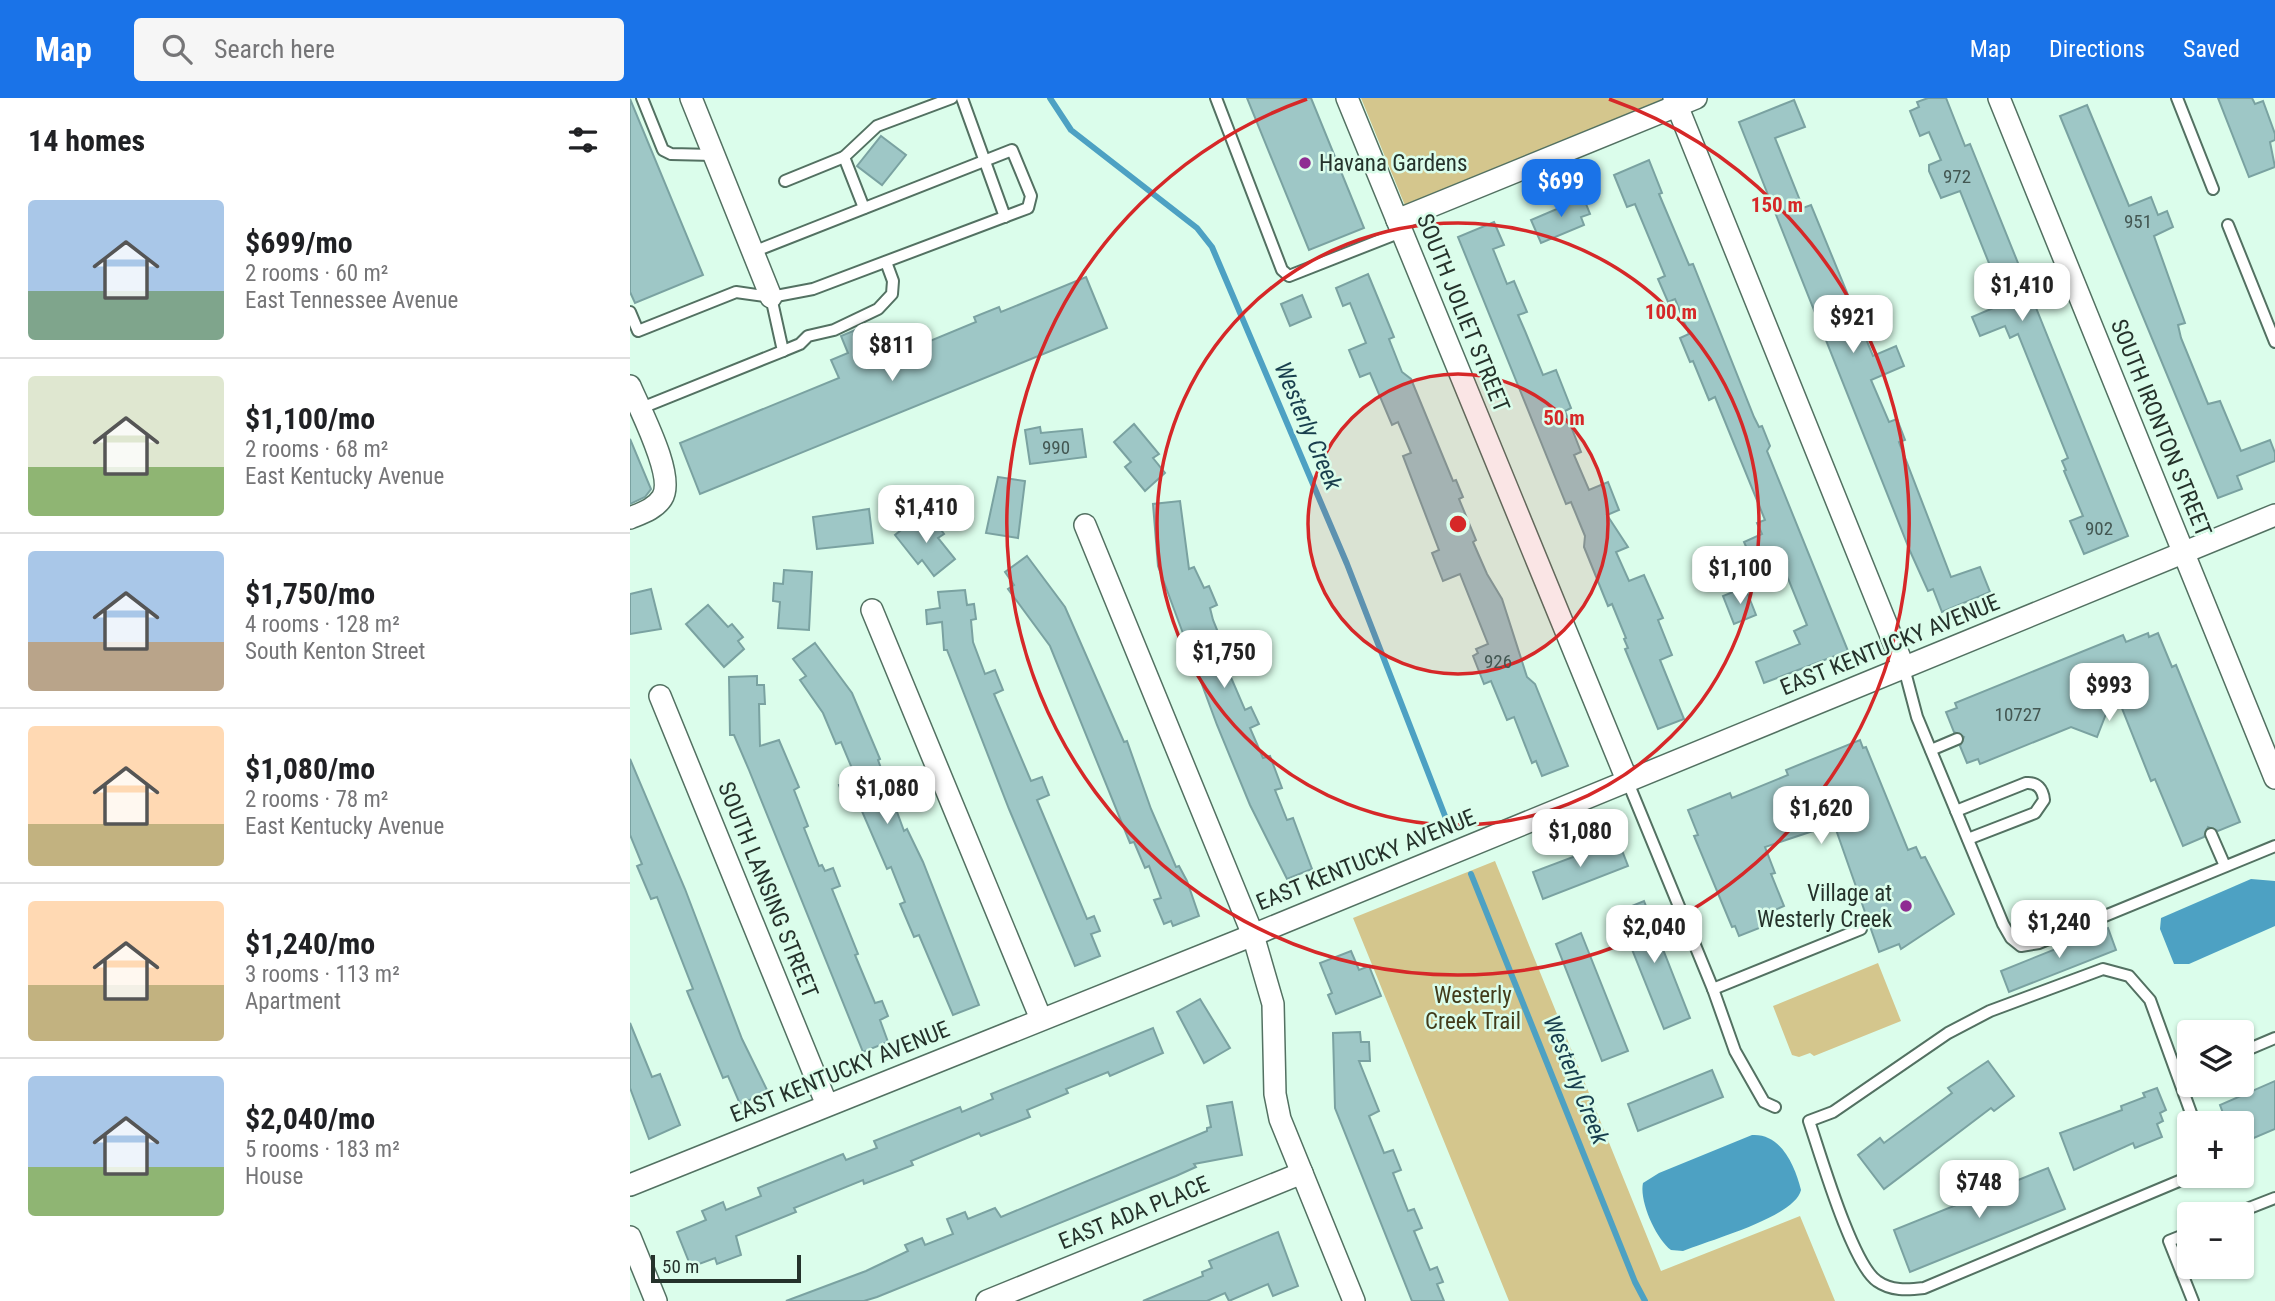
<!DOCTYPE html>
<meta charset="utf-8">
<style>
body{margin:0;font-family:"Roboto Condensed",sans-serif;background:#f6f6f6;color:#202124;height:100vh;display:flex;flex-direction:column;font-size:26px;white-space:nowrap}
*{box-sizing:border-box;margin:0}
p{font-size:23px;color:#757577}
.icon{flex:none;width:38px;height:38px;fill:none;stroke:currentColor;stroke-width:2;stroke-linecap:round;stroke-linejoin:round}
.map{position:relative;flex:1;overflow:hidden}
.side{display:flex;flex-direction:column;background:#fff;width:630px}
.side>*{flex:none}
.buttons{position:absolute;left:1547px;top:922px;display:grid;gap:14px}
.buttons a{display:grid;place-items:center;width:77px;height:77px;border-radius:7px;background:#fff;box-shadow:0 2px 5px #0004;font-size:35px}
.scale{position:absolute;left:21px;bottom:18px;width:150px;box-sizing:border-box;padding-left:7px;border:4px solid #25322b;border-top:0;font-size:19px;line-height:24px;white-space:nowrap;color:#25322b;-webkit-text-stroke:5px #dbfdeb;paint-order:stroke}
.price{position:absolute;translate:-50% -60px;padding:0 16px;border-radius:14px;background:#fff;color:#222;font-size:23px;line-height:46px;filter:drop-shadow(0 2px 4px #0008)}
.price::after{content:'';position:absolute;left:50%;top:42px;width:21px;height:16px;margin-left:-10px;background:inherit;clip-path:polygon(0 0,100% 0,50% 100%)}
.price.selected{background:#1a73e8;color:#fff}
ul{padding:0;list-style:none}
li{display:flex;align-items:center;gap:21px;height:175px;padding:0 28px}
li+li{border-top:2px solid #e0e0e0}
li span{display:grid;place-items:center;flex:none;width:196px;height:140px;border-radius:7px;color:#555}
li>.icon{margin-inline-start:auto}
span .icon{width:84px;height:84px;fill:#fffc;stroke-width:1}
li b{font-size:30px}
h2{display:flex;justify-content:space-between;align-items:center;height:84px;padding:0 28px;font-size:30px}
header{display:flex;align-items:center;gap:42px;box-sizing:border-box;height:98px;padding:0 35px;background:#1a73e8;color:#fff}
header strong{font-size:33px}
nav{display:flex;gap:38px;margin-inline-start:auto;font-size:24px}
.search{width:490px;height:63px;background:#f6f6f6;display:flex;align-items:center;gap:18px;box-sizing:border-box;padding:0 24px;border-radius:7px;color:#757577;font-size:26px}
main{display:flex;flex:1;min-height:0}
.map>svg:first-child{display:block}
</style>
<header>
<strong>Map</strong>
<div class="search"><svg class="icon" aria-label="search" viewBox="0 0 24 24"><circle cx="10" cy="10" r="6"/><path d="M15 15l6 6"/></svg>Search here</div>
<nav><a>Map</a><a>Directions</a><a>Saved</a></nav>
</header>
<main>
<section class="side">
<h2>14 homes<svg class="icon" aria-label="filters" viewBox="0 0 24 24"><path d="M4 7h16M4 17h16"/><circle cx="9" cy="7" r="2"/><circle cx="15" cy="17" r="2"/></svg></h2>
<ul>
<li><span style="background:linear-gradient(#a9c7e8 65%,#7fa58c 0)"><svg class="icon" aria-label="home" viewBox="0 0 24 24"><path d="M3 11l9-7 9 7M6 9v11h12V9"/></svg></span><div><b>$699/mo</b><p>2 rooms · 60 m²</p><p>East Tennessee Avenue</p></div></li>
<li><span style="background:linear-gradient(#dfe7d0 65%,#8fb573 0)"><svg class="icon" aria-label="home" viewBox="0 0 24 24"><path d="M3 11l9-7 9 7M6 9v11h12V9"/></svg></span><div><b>$1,100/mo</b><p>2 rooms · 68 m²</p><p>East Kentucky Avenue</p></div></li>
<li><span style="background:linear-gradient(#a9c7e8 65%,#b9a48a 0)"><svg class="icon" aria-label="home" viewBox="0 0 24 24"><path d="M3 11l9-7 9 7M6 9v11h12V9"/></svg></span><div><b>$1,750/mo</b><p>4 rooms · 128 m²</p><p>South Kenton Street</p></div></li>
<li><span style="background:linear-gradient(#ffd9b3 70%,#c2b280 0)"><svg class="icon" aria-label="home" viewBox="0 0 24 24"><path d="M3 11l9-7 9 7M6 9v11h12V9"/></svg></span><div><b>$1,080/mo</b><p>2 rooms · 78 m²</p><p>East Kentucky Avenue</p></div></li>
<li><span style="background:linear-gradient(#ffd9b3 60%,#c2b280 0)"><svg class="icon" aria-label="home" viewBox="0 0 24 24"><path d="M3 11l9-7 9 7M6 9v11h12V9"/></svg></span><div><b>$1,240/mo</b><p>3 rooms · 113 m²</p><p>Apartment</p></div></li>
<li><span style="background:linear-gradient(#a9c7e8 65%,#8fb573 0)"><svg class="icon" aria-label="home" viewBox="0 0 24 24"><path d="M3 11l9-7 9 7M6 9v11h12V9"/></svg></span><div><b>$2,040/mo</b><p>5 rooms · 183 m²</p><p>House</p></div></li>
</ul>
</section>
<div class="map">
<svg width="1645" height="1203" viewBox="0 0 1645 1203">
<rect width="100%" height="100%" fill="#dbfdeb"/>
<g fill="#d4c68d">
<polygon points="731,0 1033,0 1034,3 776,110"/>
<polygon points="865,763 1031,1173 1170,1118 1205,1203 879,1203 723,820"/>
<polygon points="1248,865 1271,923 1184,958 1180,955 1169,959 1162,957 1143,908"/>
</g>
<g fill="#4da1c3">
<polygon points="1621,781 1645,783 1645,828 1559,866 1544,866 1530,831 1531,820"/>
<path d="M1122,1037c29,-2 43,31 49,55 -6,27 -91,50 -118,61l-12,-1c-15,-11 -32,-49 -28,-67l16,-10z"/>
</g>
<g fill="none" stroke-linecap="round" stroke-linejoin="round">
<g stroke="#4da1c3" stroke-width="6">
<polyline points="420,0 441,32 567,130 582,149 717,466 815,718 823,728"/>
<polyline points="841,776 1005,1184 1015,1203"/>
</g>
</g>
<g fill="#9ec7c6" stroke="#7aa2a1" stroke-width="2">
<polygon points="617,0 681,0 734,130 679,152"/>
<polygon points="1298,0 1316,0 1335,48 1340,46 1498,438 1454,456 1440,423 1453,418 1434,373 1436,372 1432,363 1438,360 1388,236 1380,240 1375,228 1350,238 1342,219 1375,205 1330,93 1311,100 1299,73 1299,67 1311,62 1299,34 1290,38 1280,13 1289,9 1287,4"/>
<polygon points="1588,0 1622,0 1625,6 1633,3 1645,36 1645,42 1640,44 1645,69 1619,79"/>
<polygon points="0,1 73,177 5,205 0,194"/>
<polygon points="1164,2 1175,29 1145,40 1173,110 1181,107 1243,258 1266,248 1274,268 1241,282 1259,324 1267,321 1275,342 1269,344 1321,479 1350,469 1360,494 1312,514 1303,491 1298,493 1280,453 1109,24"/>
<polygon points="1457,7 1499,108 1521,99 1528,117 1537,113 1543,129 1524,138 1555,225 1548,227 1551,240 1578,306 1590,303 1611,353 1640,342 1645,355 1645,363 1607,378 1612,391 1588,400 1430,18"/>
<polygon points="251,38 276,57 252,87 227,68"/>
<polygon points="1019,62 1032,95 1029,96 1059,167 1063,166 1124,319 1129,329 1132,328 1140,348 1137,353 1218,553 1134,585 1126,564 1170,546 1164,533 1177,527 1153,468 1129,478 1114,444 1132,436 1127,425 1135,422 1085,299 1079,302 1063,263 1060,264 1050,240 1059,236 1045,201 1038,204 1028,181 1035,178 1005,106 997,109 984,77"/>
<polygon points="952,96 960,116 951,119 954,127 911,145 901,122 934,108 932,104"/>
<polygon points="864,124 874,147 863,151 877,186 884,183 897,214 888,217 895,233 913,277 926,272 941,310 935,313 951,354 944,357 959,392 978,384 989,412 977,417 998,449 986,454 999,483 1014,477 1033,520 1028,522 1042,557 1030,562 1054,621 1028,631 995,551 998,550 994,541 996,540 982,506 978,508 954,449 955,438 941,404 936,406 828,139"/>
<polygon points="738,176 764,239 759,241 772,274 781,281 823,383 826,382 833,399 829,401 846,442 843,444 857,476 872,501 897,579 905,586 938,668 912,678 906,663 902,665 884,619 877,622 861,583 854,586 843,558 848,555 846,551 858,546 830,476 813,483 802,455 809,452 773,358 781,355 768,324 762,327 740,275 730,279 719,252 736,245 720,205 713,208 706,190"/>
<polygon points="456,179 477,230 70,396 50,345 209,280 201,262 218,255 211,238 230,230 237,247 268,234 276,253 346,224 344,219 369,209 371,214"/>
<polygon points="672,197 681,219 660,228 651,206"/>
<polygon points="504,326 529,356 523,360 535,375 515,393 495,369 501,364 484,344"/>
<polygon points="410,329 411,335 452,331 456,359 400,366 395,332"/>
<polygon points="0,341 21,391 15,399 0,406"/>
<polygon points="368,379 395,383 388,440 356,435"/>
<polygon points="550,403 559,471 564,469 574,490 579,488 587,507 580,510 583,522 598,559 593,561 615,612 621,609 629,626 620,630 633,660 640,658 652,690 645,692 657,722 663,720 682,771 657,781 620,707 587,627 528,468 523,406"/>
<polygon points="239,411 243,445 187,451 183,419"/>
<polygon points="290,417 298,427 304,422 314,436 308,440 325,461 304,478 292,462 288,466 265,437"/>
<polygon points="397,458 435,509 494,644 497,643 521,711 546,769 549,768 557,783 569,818 543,828 541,823 534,826 524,802 531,800 519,768 515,770 504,744 500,745 420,548 378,491 384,487 375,474"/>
<polygon points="154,472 182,474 179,532 148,530 150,504 143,503 144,485 153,486"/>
<polygon points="1115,489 1126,517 1104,526 1093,498"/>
<polygon points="21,491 31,531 0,536 0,496"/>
<polygon points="335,492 337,507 344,506 346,521 341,522 343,544 355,576 365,572 373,592 364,596 401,683 412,679 419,697 407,702 457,821 464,818 470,833 461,836 470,858 445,868 379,711 317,552 314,552 312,524 297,526 296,512 310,510 308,494"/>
<polygon points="78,507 98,529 102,526 113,539 108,543 114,551 94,569 56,526"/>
<polygon points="1518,535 1519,539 1528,535 1542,569 1546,567 1610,724 1588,733 1578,729 1574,739 1553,748 1525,681 1521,683 1485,593 1467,639 1441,629 1350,666 1348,661 1337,665 1330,648 1334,639 1324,634 1316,614 1327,610 1325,605 1493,537 1496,544"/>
<polygon points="185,545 222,595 250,661 248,662 274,733 277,731 293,764 349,907 323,917 289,837 284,839 270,806 275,804 261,769 257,771 228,704 217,708 209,687 226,680 211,644 206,646 193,615 170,582 176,578 163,561"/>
<polygon points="127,578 127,587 134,587 135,606 129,606 130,648 149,642 169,689 164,692 178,728 174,730 189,768 192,767 195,773 203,770 210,788 202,791 228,856 225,857 245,905 252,903 258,918 250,922 258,944 233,954 119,672 104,637 100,637 99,579"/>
<polygon points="1230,642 1233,650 1236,649 1278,752 1286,749 1291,760 1295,759 1324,816 1271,851 1269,846 1249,854 1204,726 1135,749 1145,775 1141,776 1154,808 1133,817 1137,827 1109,838 1105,828 1102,829 1064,738 1068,737 1058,712 1100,695 1102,700 1158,677 1156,672"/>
<polygon points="0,661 55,791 112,941 138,994 110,1006 98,978 93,980 59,898 57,893 63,891 27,799 21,801 7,768 12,766 0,737"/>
<polygon points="988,742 998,768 913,801 903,774"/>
<polygon points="1014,803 1060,920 1034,931 987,814"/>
<polygon points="1478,830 1486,852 1379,894 1371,873"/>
<polygon points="951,835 998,953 972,963 926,846"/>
<polygon points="721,853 729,872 739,868 751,898 706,916 698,897 702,895 690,865"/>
<polygon points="570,901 600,950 574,965 547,914"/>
<polygon points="0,925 22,979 30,976 50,1027 19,1041 0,990"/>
<polygon points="523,930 533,955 480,978 478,974 436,991 438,995 397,1012 400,1019 351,1038 349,1035 281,1063 283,1067 234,1086 233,1082 164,1110 166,1114 106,1138 111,1157 87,1166 85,1160 61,1169 47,1134 76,1122 72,1113 93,1104 96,1112 131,1098 128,1090 213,1056 216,1062 247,1050 244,1043 330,1009 332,1014 363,1001 361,996"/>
<polygon points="730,934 731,944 739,944 740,963 729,963 749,1013 739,1018 754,1055 763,1052 771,1072 763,1075 778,1113 784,1111 792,1130 784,1133 800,1172 807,1169 813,1184 807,1186 814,1203 782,1203 705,1010 703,935"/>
<polygon points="1358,963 1384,998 1364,1013 1361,1010 1254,1091 1228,1057 1250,1040 1254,1045 1322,995 1318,990"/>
<polygon points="1082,972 1093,999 1008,1033 998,1006"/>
<polygon points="1645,983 1645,1031 1612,1045 1612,1026 1597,1026 1590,1007"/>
<polygon points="1527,990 1536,1012 1530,1015 1533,1023 1527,1026 1532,1039 1505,1050 1503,1045 1444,1072 1430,1035 1492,1012 1491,1008 1515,999 1513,995"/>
<polygon points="602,1004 612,1057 564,1066 566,1069 546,1078 247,1199 234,1203 156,1203 236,1173 278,1153 275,1147 292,1140 295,1147 323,1136 317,1121 335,1114 338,1121 365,1110 371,1119 577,1033 577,1030 581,1029 577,1008"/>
<polygon points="1418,1070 1435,1111 1280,1174 1264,1132"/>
<polygon points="648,1134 668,1188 643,1198 638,1186 599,1203 595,1195 577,1203 513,1203 573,1178 572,1174 582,1170 579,1163"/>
</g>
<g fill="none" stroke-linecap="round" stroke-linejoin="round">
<defs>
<g id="service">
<polyline points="12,0 33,52 41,56 84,57"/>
<polyline points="332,0 375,119"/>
<polyline points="586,0 652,172 659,178 771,134"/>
<polyline points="1547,0 1583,91"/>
<polyline points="214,59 247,28 322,0"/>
<polyline points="155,83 214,59 234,110"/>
<polyline points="1598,127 1645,244"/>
<polyline points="0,214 8,233 106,194 141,199 183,191 398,110 401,98 382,52 123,154"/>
<polyline points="153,253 170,246 178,238 204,232 248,211 262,196 263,183 256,164"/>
<polyline points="9,311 153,253 141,199"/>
<polyline points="1274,570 1287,619 1373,826 1381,840 1391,848 1409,845 1645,748"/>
<polyline points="1301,652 1327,641"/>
<polyline points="997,682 1083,891 1105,953 1134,1004 1145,1009"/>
<path d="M1326,713l70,-28c11,-1 17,6 18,17l-9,13 -67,26"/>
<polyline points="1581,736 1595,768"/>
<polyline points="1083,891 1231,831"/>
<polyline points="1612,954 1645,940"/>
<path d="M1561,1078l-267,112c-17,2 -33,3 -47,-7 -25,-17 -57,-128 -68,-160l24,-9 115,-79 42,-22 113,-42 26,7 21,24 45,124"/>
<polyline points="1604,1116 1645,1100"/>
<polyline points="1559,1135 1539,1143 1563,1203"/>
</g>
<g id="minor">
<polyline points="61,0 141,199"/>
<polyline points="717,0 997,682"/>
<polyline points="1044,0 1274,570"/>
<polyline points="1369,0 1645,680"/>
<polyline points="767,122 1066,0"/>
<path d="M0,288c10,24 46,91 32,112 -7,11 -20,15 -32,20"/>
<polyline points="455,427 623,837 643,906 645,996 650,1021 724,1203"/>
<polyline points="242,512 411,921"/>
<polyline points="30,598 197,1007"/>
<polyline points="0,1087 623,837 1645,417"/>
<polyline points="0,1139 26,1203"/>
<polyline points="357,1203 672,1075"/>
</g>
</defs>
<use href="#service" stroke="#537162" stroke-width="14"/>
<use href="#minor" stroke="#537162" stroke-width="24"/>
<use href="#service" stroke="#fff" stroke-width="10"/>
<use href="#minor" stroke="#fff" stroke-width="21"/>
</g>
<circle cx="828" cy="426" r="150" fill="#d62828" fill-opacity=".12"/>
<g fill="none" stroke="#d62828" stroke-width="3.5">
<circle cx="828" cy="426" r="150"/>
<circle cx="828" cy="426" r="301"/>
<path d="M979 1A451 451 0 1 1 677 1"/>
</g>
<g fill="#8f2c93" stroke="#dbfdeb" stroke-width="2.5">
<circle cx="675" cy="65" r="7"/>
<circle cx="1276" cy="808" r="7"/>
</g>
<g text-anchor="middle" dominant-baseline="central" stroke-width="5" stroke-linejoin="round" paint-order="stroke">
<g font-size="19" fill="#435752">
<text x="1327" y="78">972</text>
<text x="1508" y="123">951</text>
<text x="426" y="349">990</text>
<text x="1469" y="430">902</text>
<text x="868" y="563">926</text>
<text x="1388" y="616">10727</text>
</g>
<g font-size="23" fill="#25322b" stroke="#dbfdeb" text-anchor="start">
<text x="689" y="65">Havana Gardens</text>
<text x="1262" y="795" text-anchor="end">Village at<tspan x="1262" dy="26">Westerly Creek</tspan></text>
</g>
<g font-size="23" fill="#25322b" stroke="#dbfdeb">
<text transform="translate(833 215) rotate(68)">SOUTH JOLIET STREET</text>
<text transform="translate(1531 330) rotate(68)">SOUTH IRONTON STREET</text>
<text transform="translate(1260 547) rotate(-22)">EAST KENTUCKY AVENUE</text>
<text transform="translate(736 762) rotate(-22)">EAST KENTUCKY AVENUE</text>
<text transform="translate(138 792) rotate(68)">SOUTH LANSING STREET</text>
<text transform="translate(210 974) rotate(-22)">EAST KENTUCKY AVENUE</text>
<text transform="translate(504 1115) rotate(-22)">EAST ADA PLACE</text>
</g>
<g font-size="23" fill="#423b1a" stroke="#dbfdeb">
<text x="843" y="897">Westerly<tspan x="843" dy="26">Creek Trail</tspan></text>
</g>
<g font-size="24" font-style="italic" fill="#183e4d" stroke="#dbfdeb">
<text transform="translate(678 328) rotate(67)">Westerly Creek</text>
<text transform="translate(946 982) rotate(68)">Westerly Creek</text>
</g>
</g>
<circle cx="828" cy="426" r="10" fill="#d62828" stroke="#dbfdeb" stroke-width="3.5"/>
<g font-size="21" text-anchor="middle" font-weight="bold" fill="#d62828" stroke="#dbfdeb" stroke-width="5" stroke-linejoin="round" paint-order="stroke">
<text x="1147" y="114">150 m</text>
<text x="1041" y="221">100 m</text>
<text x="934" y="327">50 m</text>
</g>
</svg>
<div class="buttons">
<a><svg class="icon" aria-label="layers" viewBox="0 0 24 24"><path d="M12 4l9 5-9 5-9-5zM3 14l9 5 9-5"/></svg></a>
<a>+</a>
<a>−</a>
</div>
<div class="scale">50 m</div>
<b class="price selected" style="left:931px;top:121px">$699</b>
<b class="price" style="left:1392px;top:225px">$1,410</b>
<b class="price" style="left:1223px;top:257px">$921</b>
<b class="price" style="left:262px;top:285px">$811</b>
<b class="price" style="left:296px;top:447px">$1,410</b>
<b class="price" style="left:1110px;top:508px">$1,100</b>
<b class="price" style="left:594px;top:592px">$1,750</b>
<b class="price" style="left:1479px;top:625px">$993</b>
<b class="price" style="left:257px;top:728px">$1,080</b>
<b class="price" style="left:1191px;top:748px">$1,620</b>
<b class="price" style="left:950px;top:771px">$1,080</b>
<b class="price" style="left:1429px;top:862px">$1,240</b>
<b class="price" style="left:1024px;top:867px">$2,040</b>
<b class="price" style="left:1349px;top:1122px">$748</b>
</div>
</main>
